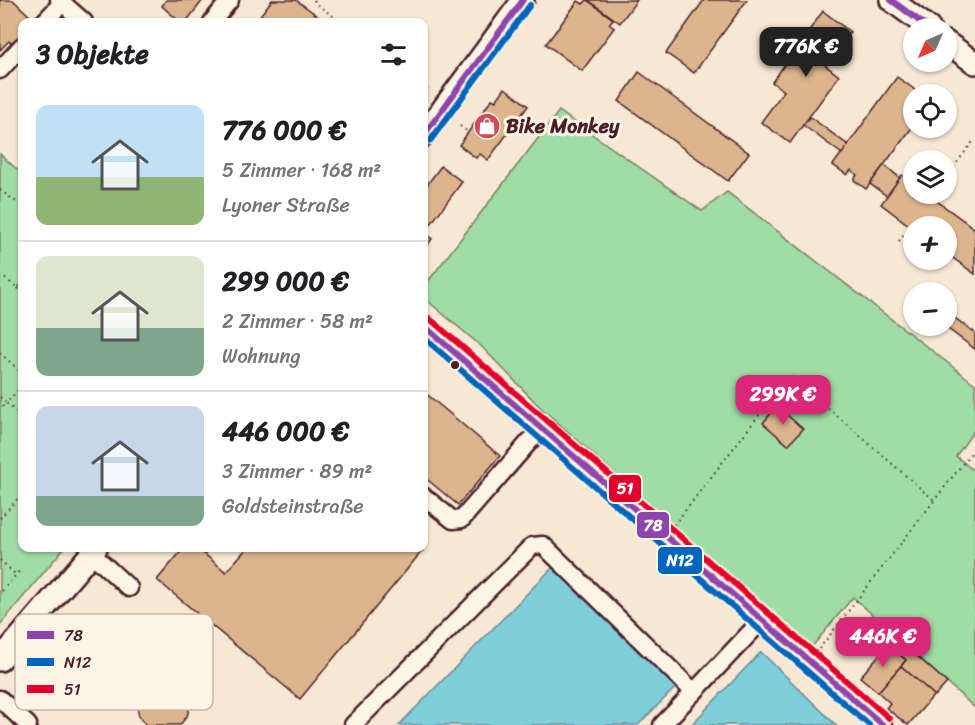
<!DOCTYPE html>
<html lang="de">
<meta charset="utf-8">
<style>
body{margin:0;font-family:Sriracha,sans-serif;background:#f6f6f6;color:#202124;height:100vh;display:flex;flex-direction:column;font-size:22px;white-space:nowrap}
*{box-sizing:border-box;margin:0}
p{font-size:20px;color:#757577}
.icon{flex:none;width:33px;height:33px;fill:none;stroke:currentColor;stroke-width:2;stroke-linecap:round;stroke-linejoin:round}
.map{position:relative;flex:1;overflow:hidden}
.sheet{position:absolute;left:18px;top:18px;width:410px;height:534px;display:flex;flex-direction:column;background:#fff;border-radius:12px;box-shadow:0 2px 4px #0004}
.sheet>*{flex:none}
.needle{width:39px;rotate:225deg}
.fabs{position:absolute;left:903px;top:18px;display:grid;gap:12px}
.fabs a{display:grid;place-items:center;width:54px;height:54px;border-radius:50%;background:#fff;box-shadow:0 2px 4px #0004;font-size:30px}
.price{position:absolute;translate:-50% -51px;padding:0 14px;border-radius:12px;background:#db2777;color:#fff;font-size:20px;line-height:39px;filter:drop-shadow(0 2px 3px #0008)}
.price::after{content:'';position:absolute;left:50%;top:36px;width:18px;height:14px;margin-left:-9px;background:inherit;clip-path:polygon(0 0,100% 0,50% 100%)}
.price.current{background:#222;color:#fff}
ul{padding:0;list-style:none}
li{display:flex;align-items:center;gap:18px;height:150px;padding:0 18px}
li+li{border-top:2px solid #e0e0e0}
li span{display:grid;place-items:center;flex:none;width:168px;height:120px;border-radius:12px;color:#555}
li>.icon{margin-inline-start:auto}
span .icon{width:72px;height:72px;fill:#fffc;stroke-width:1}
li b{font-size:26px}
h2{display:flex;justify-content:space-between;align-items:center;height:72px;padding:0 18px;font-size:26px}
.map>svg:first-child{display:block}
</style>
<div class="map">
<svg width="975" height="725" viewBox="0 0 975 725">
<rect width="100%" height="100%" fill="#f6e8d3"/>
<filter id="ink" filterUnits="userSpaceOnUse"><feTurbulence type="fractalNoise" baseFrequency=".0167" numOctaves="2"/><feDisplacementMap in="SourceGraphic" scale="12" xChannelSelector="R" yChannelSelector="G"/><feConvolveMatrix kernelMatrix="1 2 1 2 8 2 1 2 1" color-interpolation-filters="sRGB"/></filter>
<g filter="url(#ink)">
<g fill="#9fdda4" stroke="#747e68" stroke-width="1.5">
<polygon points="559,111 702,211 727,192 975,384 975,429 956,456 975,472 975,708 853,597 811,648 538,405 482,347 423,297 423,288"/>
<polygon points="0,154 22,174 22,548 64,548 0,625"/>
</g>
<g fill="#7fcedc" stroke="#6a8895" stroke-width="1.5">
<polygon points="555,565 677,686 638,725 399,725"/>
<polygon points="761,652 836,725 691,725"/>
</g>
<g fill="#dcb58d" stroke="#4a1f2b" stroke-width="1.5">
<polygon points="0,0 13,0 36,22 22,22 22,37 14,46 9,41 0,50"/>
<polygon points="166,0 203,0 186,22 180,22 162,6"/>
<polygon points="272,0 296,0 326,22 255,22"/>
<polygon points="587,0 613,19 609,24 614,28 582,71 546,44 578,1 583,4"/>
<polygon points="588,0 637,0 620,23"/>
<polygon points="704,0 747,0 694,73 666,53"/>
<polygon points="823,11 850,32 825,65 839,76 790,143 761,122 784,91 772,82"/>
<polygon points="639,72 749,153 728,181 619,101"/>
<polygon points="897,77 921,94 914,94 914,125 866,189 854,180 857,175 851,170 847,175 833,165"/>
<polygon points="505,88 528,106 488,160 480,154 476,158 459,145 492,99 496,101"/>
<polygon points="810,117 848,145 842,154 803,125"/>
<polygon points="884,165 900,178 887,196 870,184"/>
<polygon points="441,166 462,182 424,233 432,239 423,251 423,190"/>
<polygon points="902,175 914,183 914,194 927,194 975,229 975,274 946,253 946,226 914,226 914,229 881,204"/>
<polygon points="948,313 975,333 975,349 944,326 946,326"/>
<polygon points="423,391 500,456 458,505 423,476"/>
<polygon points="777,406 803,429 788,445 763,423"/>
<polygon points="184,548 197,548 226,572 247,548 419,548 423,550 300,699 157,580"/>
<polygon points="886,628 947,683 935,696 901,666 906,660 879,636"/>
<polygon points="888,645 906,660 878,692 860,677"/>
<polygon points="901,666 934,695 908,725 886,708 890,703 878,692"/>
<polygon points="162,678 175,681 181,685 188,696 189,709 187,716 180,725 146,725 139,716 136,703 140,691 149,681"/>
</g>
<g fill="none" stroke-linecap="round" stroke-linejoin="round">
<defs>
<g id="minor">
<polyline points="59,0 84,22"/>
<polyline points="44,22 62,3"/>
<polyline points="212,22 230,0"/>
<polyline points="0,70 22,46"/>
<polyline points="423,325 883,725"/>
<polyline points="423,496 453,520 462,519 542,427"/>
<polyline points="91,553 129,588"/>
<polyline points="694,692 763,619"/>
<polyline points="0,699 28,725"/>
<polyline points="353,725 532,546 543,545 694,692 662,725"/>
</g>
<g id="major">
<polyline points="891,0 929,28"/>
<polyline points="946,42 975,63"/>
<polyline points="423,136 523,0"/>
<polyline points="0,660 96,548"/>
</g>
</defs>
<use href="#minor" stroke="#4a1f2b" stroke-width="21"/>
<use href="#major" stroke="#4a1f2b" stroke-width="26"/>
<g stroke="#4a1f2b" stroke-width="2" stroke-dasharray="1.5 4.5" stroke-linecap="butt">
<polyline points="314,0 316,4 341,22"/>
<polyline points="423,85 428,89"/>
<polyline points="460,126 468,132"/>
<polyline points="946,177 975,139"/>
<polyline points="0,190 22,206"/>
<polyline points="932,197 935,194"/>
<polyline points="899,241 910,226"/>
<polyline points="0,275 18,288 22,283"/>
<polyline points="18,288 22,292"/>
<polyline points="0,353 22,373"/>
<polyline points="22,386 6,403 22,416"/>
<polyline points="0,397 6,403 0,409"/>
<polyline points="0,518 22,494"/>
<polyline points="674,525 790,375 935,501"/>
<polyline points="0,560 16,575"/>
<polyline points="2,591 21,569"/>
<polyline points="819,649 975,448"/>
</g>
<use href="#minor" stroke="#fcf5e5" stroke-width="16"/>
<use href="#major" stroke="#fcf5e5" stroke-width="21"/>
<defs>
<g id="bus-1">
<polyline points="891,0 929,28"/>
<polyline points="423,136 523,0"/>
<polyline points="423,325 883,725"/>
</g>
<g id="bus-2">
<polyline points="430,141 530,5"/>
<polyline points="423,337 869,725"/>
</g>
<polyline id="bus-3" points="429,318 889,718"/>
</defs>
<use href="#bus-1" stroke="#fcf5e5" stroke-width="10"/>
<use href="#bus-2" stroke="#fcf5e5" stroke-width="10"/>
<use href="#bus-3" stroke="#fcf5e5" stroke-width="10"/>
<use href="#bus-1" stroke="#8e44ad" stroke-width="6"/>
<use href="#bus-2" stroke="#0065bd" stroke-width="6"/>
<use href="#bus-3" stroke="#e4002b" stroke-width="6"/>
</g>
</g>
<defs>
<symbol id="shop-disc" viewBox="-11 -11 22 22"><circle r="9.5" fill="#d1495b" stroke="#fcf5e5"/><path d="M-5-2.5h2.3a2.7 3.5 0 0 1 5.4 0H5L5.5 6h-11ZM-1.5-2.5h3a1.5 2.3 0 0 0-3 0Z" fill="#fff"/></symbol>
</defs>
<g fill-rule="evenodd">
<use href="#shop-disc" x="472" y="111" width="30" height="30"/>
</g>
<circle fill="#4a1f2b" stroke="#fcf5e5" stroke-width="2" cx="455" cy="365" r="5"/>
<g text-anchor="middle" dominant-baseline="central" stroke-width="6" stroke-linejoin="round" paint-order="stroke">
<g font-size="20" font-weight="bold" fill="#4a1f2b" stroke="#fcf5e5" text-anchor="start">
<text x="506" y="126">Bike Monkey</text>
</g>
</g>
<rect x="15" y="614" width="198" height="96" rx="9" fill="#fcf5e5" stroke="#c7b5ad" stroke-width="1.5"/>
<rect x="27" y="631" width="27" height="8" fill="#8e44ad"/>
<rect x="27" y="658" width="27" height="8" fill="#0065bd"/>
<rect x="27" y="685" width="27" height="8" fill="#e4002b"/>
<g font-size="16" fill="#4a1f2b">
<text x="64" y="641">78</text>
<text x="64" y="668">N12</text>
<text x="64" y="695">51</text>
</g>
<g stroke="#fcf5e5" stroke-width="2">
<rect x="608" y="474" width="34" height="29" rx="6" fill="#e4002b"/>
<rect x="636" y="511" width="34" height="28" rx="6" fill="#8e44ad"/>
<rect x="657" y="546" width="46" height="29" rx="6" fill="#0065bd"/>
</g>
<g font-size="16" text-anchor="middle" font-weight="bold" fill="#fff">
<text x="625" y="494">51</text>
<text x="653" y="531">78</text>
<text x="680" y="566">N12</text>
</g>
</svg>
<div class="fabs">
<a><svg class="needle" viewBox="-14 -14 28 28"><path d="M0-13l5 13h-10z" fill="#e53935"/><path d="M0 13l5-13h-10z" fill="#757577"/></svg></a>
<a><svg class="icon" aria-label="locate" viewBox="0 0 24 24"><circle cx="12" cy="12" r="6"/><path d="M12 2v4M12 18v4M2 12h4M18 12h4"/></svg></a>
<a><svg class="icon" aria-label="layers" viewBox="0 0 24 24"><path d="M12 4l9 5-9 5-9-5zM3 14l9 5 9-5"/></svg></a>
<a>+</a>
<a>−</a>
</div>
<b class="price current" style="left:806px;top:78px">776K €</b>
<b class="price" style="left:783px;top:426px">299K €</b>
<b class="price" style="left:883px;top:668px">446K €</b>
<section class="sheet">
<h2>3 Objekte<svg class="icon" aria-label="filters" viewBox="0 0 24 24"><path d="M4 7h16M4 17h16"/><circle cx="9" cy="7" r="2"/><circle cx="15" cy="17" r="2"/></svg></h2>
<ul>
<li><span style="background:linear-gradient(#bfe0f5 60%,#8fb573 0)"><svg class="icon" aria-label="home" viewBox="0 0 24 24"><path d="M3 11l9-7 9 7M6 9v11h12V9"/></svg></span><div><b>776 000 €</b><p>5 Zimmer · 168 m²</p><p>Lyoner Straße</p></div></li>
<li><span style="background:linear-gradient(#dfe7d0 60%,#7fa58c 0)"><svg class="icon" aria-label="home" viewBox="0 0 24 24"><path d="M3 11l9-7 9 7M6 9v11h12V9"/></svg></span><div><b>299 000 €</b><p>2 Zimmer · 58 m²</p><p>Wohnung</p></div></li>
<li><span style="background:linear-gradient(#c9d6e8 75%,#7fa58c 0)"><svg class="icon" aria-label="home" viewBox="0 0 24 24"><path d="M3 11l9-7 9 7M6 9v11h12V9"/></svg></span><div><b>446 000 €</b><p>3 Zimmer · 89 m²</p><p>Goldsteinstraße</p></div></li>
</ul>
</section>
</div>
